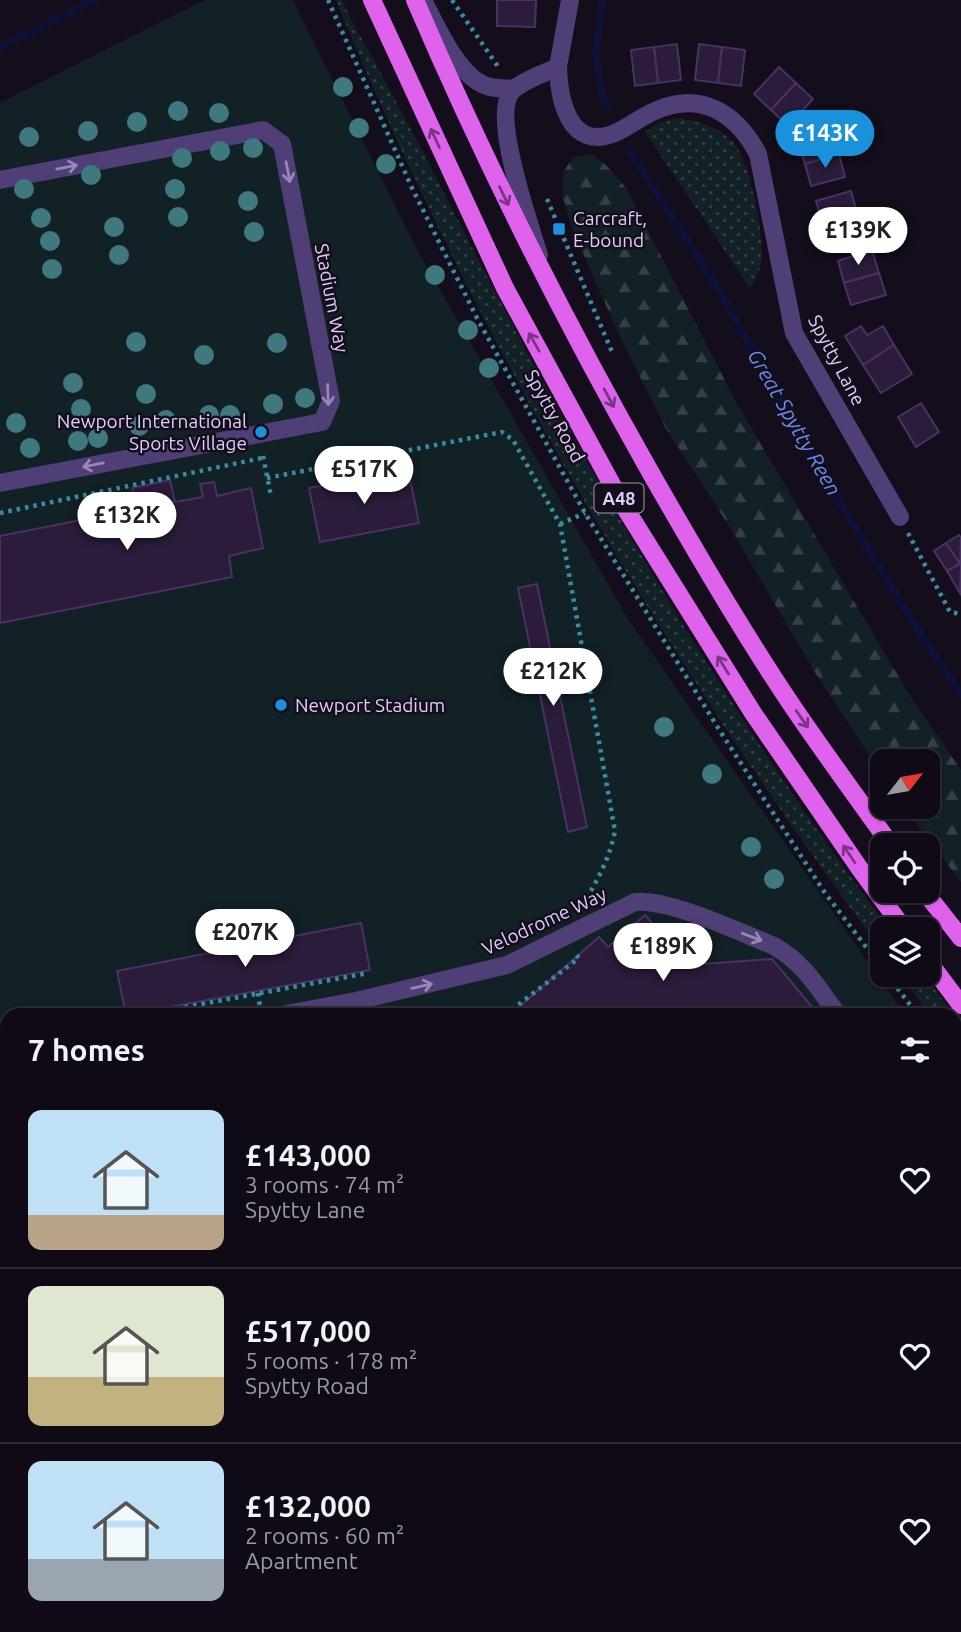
<!DOCTYPE html>
<meta charset="utf-8">
<style>
body{margin:0;font-family:Ubuntu,sans-serif;background:#1d1822;color:#f1f3f6;height:100vh;display:flex;flex-direction:column;font-size:26px;white-space:nowrap}
*{box-sizing:border-box;margin:0}
p{font-size:23px;color:#9b9aa0}
.icon{flex:none;width:38px;height:38px;fill:none;stroke:currentColor;stroke-width:2;stroke-linecap:round;stroke-linejoin:round}
.map{position:relative;flex:1;overflow:hidden}
.side{position:absolute;left:0px;top:1008px;width:962px;height:625px;display:flex;flex-direction:column;background:#0f0a15;border-radius:21px 21px 0 0;box-shadow:0 2px 5px #0004,0 0 0 2px #2f2b34}
.side>*{flex:none}
.needle{width:46px;rotate:59deg}
.buttons{position:absolute;left:870px;top:749px;display:grid;gap:14px}
.buttons a{display:grid;place-items:center;width:70px;height:70px;border-radius:14px;background:#0f0a15;box-shadow:0 2px 5px #0004,0 0 0 2px #2f2b34;font-size:35px}
.price{position:absolute;translate:-50% -60px;padding:0 16px;border-radius:24px;background:#fff;color:#222;font-size:23px;line-height:46px;filter:drop-shadow(0 2px 4px #0008)}
.price::after{content:'';position:absolute;left:50%;top:42px;width:21px;height:16px;margin-left:-10px;background:inherit;clip-path:polygon(0 0,100% 0,50% 100%)}
.price.selected{background:#1992db;color:#fff}
ul{padding:0;list-style:none}
li{display:flex;align-items:center;gap:21px;height:175px;padding:0 28px}
li+li{border-top:2px solid #2f2b34}
li span{display:grid;place-items:center;flex:none;width:196px;height:140px;border-radius:14px;color:#555}
li>.icon{margin-inline-start:auto}
span .icon{width:84px;height:84px;fill:#fffc;stroke-width:1}
li b{font-size:30px}
h2{display:flex;justify-content:space-between;align-items:center;height:84px;padding:0 28px;font-size:30px}
.map>svg:first-child{display:block}
</style>
<div class="map">
<svg width="961" height="1632" viewBox="0 0 961 1632">
<defs>
<pattern id="grass-dots" width="8" height="8" patternUnits="userSpaceOnUse" patternTransform="scale(1.75)"><rect width="8" height="8" fill="#122126"/><path d="M2 2h.1M6 6h.1" fill="none" stroke="#344046" stroke-width="1.8" stroke-linecap="round"/></pattern>
<pattern id="forest-firs" width="22" height="20" patternUnits="userSpaceOnUse" patternTransform="scale(1.75)"><rect width="22" height="20" fill="#122126"/><path d="M5 1l3.5 6h-7zM16 11l3.5 6h-7z" fill="#344046"/></pattern>
</defs>
<rect width="100%" height="100%" fill="#140e1c"/>
<g fill="url(#grass-dots)">
<path d="M336,0h6c9,21 22,42 33,62 22,42 45,83 66,125 131,259 274,510 448,742h-7v22c-218,-293 -407,-613 -546,-951z"/>
<path d="M678,118c19,3 39,8 54,23 17,17 34,99 29,123 -2,9 -6,16 -11,24l-105,-156 15,-10z"/>
<polygon points="900,975 924,975 954,1015 930,1015"/>
</g>
<polygon fill="url(#forest-firs)" points="591,154 607,166 626,188 737,404 910,696 961,770 961,882 904,807 928,807 928,761 882,761 882,775 816,674 729,526 665,427 615,326 572,228 563,198 564,171 573,157"/>
<g fill="#122126">
<polygon points="205,0 293,0 415,246 628,619 905,1015 7,1015 7,1088 0,1087 0,103"/>
<polygon points="956,1088 961,1096 961,1632 599,1632 596,1626 956,1626"/>
</g>
<g fill="none" stroke-linecap="round" stroke-linejoin="round">
<g stroke="#0e1136" stroke-width="8">
<path d="M603,0c-8,45 -11,60 3,105"/>
<polyline points="0,47 95,0"/>
<polyline points="629,150 718,288 801,438 913,622 961,695"/>
<polyline points="0,1112 7,1112"/>
<polyline points="596,1626 599,1632"/>
</g>
</g>
<g fill="#2b1c3b" stroke="#493165" stroke-width="2">
<polygon points="497,0 536,0 535,27 497,26"/>
<polygon points="677,44 681,80 658,83 654,47"/>
<polygon points="699,44 722,47 718,83 695,80"/>
<polygon points="654,47 658,83 635,86 631,50"/>
<polygon points="722,47 745,50 741,86 718,83"/>
<polygon points="779,67 796,83 771,110 754,94"/>
<polygon points="796,83 813,99 788,126 771,110"/>
<polygon points="828,117 839,154 805,164 798,142 804,140 800,125"/>
<polygon points="839,154 845,177 811,186 805,164"/>
<polygon points="851,191 857,213 823,223 816,201"/>
<polygon points="857,213 864,235 829,246 823,223"/>
<polygon points="872,250 879,273 844,283 838,261"/>
<polygon points="879,273 886,295 851,305 844,283"/>
<polygon points="861,326 867,335 883,326 894,345 863,365 845,336"/>
<polygon points="894,345 912,374 881,393 863,365"/>
<polygon points="921,403 939,432 916,447 898,417"/>
<polygon points="408,469 419,523 320,542 309,488"/>
<polygon points="170,480 175,502 203,497 200,484 214,482 217,496 251,488 263,548 229,556 232,577 0,623 0,536 137,509 132,488"/>
<polygon points="959,535 961,538 960,564 946,543"/>
<polygon points="946,543 960,564 947,571 934,551"/>
<polygon points="960,564 961,566 960,593 947,571"/>
<polygon points="537,584 587,827 568,832 518,588"/>
<polygon points="645,915 688,965 772,959 819,1015 510,1015 599,937 608,947"/>
<polygon points="361,923 370,970 126,1015 117,971"/>
<polygon points="0,1336 7,1336 7,1365 0,1364"/>
<polygon points="0,1364 7,1365 7,1393 0,1392"/>
<polygon points="0,1409 7,1410 7,1436 0,1435"/>
<polygon points="0,1435 7,1436 7,1463 0,1462"/>
<polygon points="3,1498 7,1498 7,1525 0,1524"/>
<polygon points="10,1626 11,1626 57,1632 9,1632"/>
<polygon points="11,1626 60,1626 59,1632"/>
<polygon points="150,1626 191,1626 188,1632 164,1632"/>
<polygon points="280,1626 307,1626 305,1632 278,1632"/>
<polygon points="307,1626 331,1626 334,1627 332,1632 305,1632"/>
</g>
<g fill="none" stroke-linecap="round" stroke-linejoin="round">
<g stroke="#3a8ca2" stroke-width="4.5" stroke-dasharray="3.5 5" stroke-linecap="butt">
<polyline points="328,0 412,188 478,320 585,513 720,731 825,893 882,968"/>
<polyline points="452,0 499,68"/>
<polyline points="547,199 612,352"/>
<polyline points="263,456 271,496"/>
<path d="M267,478l235,-46 11,8 47,84 55,307c-5,26 -17,48 -30,70"/>
<polyline points="0,513 262,458"/>
<polyline points="560,524 585,513"/>
<polyline points="908,533 950,612 961,614"/>
<polyline points="928,861 937,873"/>
<polyline points="887,975 918,1015"/>
<polyline points="258,993 260,1007"/>
<polyline points="143,1015 368,973"/>
<polyline points="505,1015 579,958 574,953"/>
<polyline points="0,1042 7,1041"/>
<polyline points="956,1063 961,1070"/>
<polyline points="610,1626 613,1632"/>
</g>
<g stroke="#503e76" stroke-width="18">
<path d="M423,0c13,25 35,77 64,86 8,3 18,2 27,3"/>
<polyline points="558,67 570,0"/>
<polyline points="0,180 263,130 282,144 331,401 322,422 0,483"/>
<path d="M539,255c-9,-31 -51,-145 -25,-166 12,-10 31,-16 44,-22 1,32 11,85 57,66 14,-6 27,-17 42,-23 45,-19 80,4 101,44l36,179 106,184"/>
<path d="M281,1015l75,-14 151,-36 128,-63c35,-3 104,30 139,44 29,16 45,43 64,69"/>
<polyline points="0,1070 7,1069"/>
<polyline points="103,1626 103,1632"/>
<polyline points="473,1632 477,1626"/>
</g>
<g stroke="#df62ed" stroke-width="18">
<polyline points="372,0 505,288 622,503 753,713 860,869 904,929"/>
<path d="M415,0c69,161 147,316 233,468 46,81 93,162 145,239 32,47 65,92 98,138"/>
<polyline points="924,891 961,938"/>
<polyline points="928,961 961,1005"/>
</g>
</g>
<g fill="#40787f">
<circle cx="343" cy="87" r="10"/>
<circle cx="178" cy="111" r="10"/>
<circle cx="219" cy="113" r="10"/>
<circle cx="137" cy="122" r="10"/>
<circle cx="359" cy="128" r="10"/>
<circle cx="88" cy="131" r="10"/>
<circle cx="29" cy="137" r="10"/>
<circle cx="253" cy="148" r="10"/>
<circle cx="220" cy="151" r="10"/>
<circle cx="182" cy="158" r="10"/>
<circle cx="386" cy="164" r="10"/>
<circle cx="91" cy="175" r="10"/>
<circle cx="24" cy="189" r="10"/>
<circle cx="175" cy="189" r="10"/>
<circle cx="248" cy="201" r="10"/>
<circle cx="178" cy="217" r="10"/>
<circle cx="41" cy="218" r="10"/>
<circle cx="114" cy="227" r="10"/>
<circle cx="254" cy="232" r="10"/>
<circle cx="50" cy="241" r="10"/>
<circle cx="119" cy="255" r="10"/>
<circle cx="52" cy="269" r="10"/>
<circle cx="435" cy="275" r="10"/>
<circle cx="468" cy="330" r="10"/>
<circle cx="136" cy="342" r="10"/>
<circle cx="277" cy="343" r="10"/>
<circle cx="204" cy="355" r="10"/>
<circle cx="489" cy="368" r="10"/>
<circle cx="73" cy="383" r="10"/>
<circle cx="146" cy="394" r="10"/>
<circle cx="305" cy="398" r="10"/>
<circle cx="273" cy="404" r="10"/>
<circle cx="81" cy="409" r="10"/>
<circle cx="209" cy="415" r="10"/>
<circle cx="230" cy="415" r="10"/>
<circle cx="166" cy="420" r="10"/>
<circle cx="16" cy="423" r="10"/>
<circle cx="139" cy="426" r="10"/>
<circle cx="98" cy="438" r="10"/>
<circle cx="78" cy="441" r="10"/>
<circle cx="30" cy="448" r="10"/>
<circle cx="664" cy="727" r="10"/>
<circle cx="712" cy="774" r="10"/>
<circle cx="751" cy="847" r="10"/>
<circle cx="774" cy="879" r="10"/>
</g>
<defs><path id="oneway-shaft" d="M-6 0H5M1.5-3L5.5 0L1.5 3" fill="none" stroke-width="1.6" stroke-linecap="round" stroke-linejoin="round" transform="scale(1.75)"/></defs>
<g stroke="#7a3884">
<use href="#oneway-shaft" transform="translate(435 138) rotate(-115)"/>
<use href="#oneway-shaft" transform="translate(504 196) rotate(64)"/>
<use href="#oneway-shaft" transform="translate(534 342) rotate(-119)"/>
<use href="#oneway-shaft" transform="translate(609 398) rotate(62)"/>
<use href="#oneway-shaft" transform="translate(723 665) rotate(-122)"/>
<use href="#oneway-shaft" transform="translate(802 719) rotate(55)"/>
<use href="#oneway-shaft" transform="translate(849 854) rotate(-124)"/>
</g>
<g stroke="#9886b8">
<use href="#oneway-shaft" transform="translate(67 167) rotate(-11)"/>
<use href="#oneway-shaft" transform="translate(288 172) rotate(79)"/>
<use href="#oneway-shaft" transform="translate(328 395) rotate(88)"/>
<use href="#oneway-shaft" transform="translate(93 465) rotate(169)"/>
<use href="#oneway-shaft" transform="translate(752 937) rotate(21)"/>
<use href="#oneway-shaft" transform="translate(422 986) rotate(-13)"/>
</g>
<g fill="#1992db" stroke="#140e1c" stroke-width="2.5">
<rect x="552" y="222" width="14" height="14" rx="3.5"/>
<circle cx="261" cy="432" r="7"/>
<circle cx="281" cy="705" r="7"/>
</g>
<g text-anchor="middle" dominant-baseline="central" stroke-width="5" stroke-linejoin="round" paint-order="stroke">
<rect fill="#140e1c" stroke="#a295b7" stroke-width="2" x="594.5" y="483.5" width="49" height="29" rx="5"/>
<g font-size="18" font-weight="bold" fill="#dfcffa">
<text x="619" y="498">A48</text>
</g>
<g font-size="19" fill="#dfcffa" stroke="#140e1c" text-anchor="start">
<text x="573" y="218">Carcraft,<tspan x="573" dy="22">E-bound</tspan></text>
<text x="247" y="421" text-anchor="end">Newport International<tspan x="247" dy="22">Sports Village</tspan></text>
<text x="295" y="705">Newport Stadium</text>
</g>
<g font-size="19" fill="#dfcffa" stroke="#140e1c">
<text transform="translate(332 298) rotate(79)">Stadium Way</text>
<text transform="translate(837 360) rotate(62)">Spytty Lane</text>
<text transform="translate(555 416) rotate(61)">Spytty Road</text>
<text transform="translate(544 921) rotate(-25)">Velodrome Way</text>
</g>
<g font-size="21" font-style="italic" fill="#688bee" stroke="#140e1c">
<text transform="translate(795 422) rotate(60)">Great Spytty Reen</text>
</g>
</g>
</svg>
<div class="buttons">
<a><svg class="needle" viewBox="-14 -14 28 28"><path d="M0-13l5 13h-10z" fill="#e53935"/><path d="M0 13l5-13h-10z" fill="#9b9aa0"/></svg></a>
<a><svg class="icon" aria-label="locate" viewBox="0 0 24 24"><circle cx="12" cy="12" r="6"/><path d="M12 2v4M12 18v4M2 12h4M18 12h4"/></svg></a>
<a><svg class="icon" aria-label="layers" viewBox="0 0 24 24"><path d="M12 4l9 5-9 5-9-5zM3 14l9 5 9-5"/></svg></a>
</div>
<b class="price selected" style="left:825px;top:170px">£143K</b>
<b class="price" style="left:858px;top:267px">£139K</b>
<b class="price" style="left:364px;top:506px">£517K</b>
<b class="price" style="left:127px;top:552px">£132K</b>
<b class="price" style="left:553px;top:708px">£212K</b>
<b class="price" style="left:245px;top:969px">£207K</b>
<b class="price" style="left:663px;top:983px">£189K</b>
<section class="side">
<h2>7 homes<svg class="icon" aria-label="filters" viewBox="0 0 24 24"><path d="M4 7h16M4 17h16"/><circle cx="9" cy="7" r="2"/><circle cx="15" cy="17" r="2"/></svg></h2>
<ul>
<li><span style="background:linear-gradient(#bfe0f5 75%,#b9a48a 0)"><svg class="icon" aria-label="home" viewBox="0 0 24 24"><path d="M3 11l9-7 9 7M6 9v11h12V9"/></svg></span><div><b>£143,000</b><p>3 rooms · 74 m²</p><p>Spytty Lane</p></div><svg class="icon" aria-label="heart" viewBox="0 0 24 24"><path d="M12 20l-8-8c-3-5 5-10 8-4 3-6 11-1 8 4z"/></svg></li>
<li><span style="background:linear-gradient(#dfe7d0 65%,#c2b280 0)"><svg class="icon" aria-label="home" viewBox="0 0 24 24"><path d="M3 11l9-7 9 7M6 9v11h12V9"/></svg></span><div><b>£517,000</b><p>5 rooms · 178 m²</p><p>Spytty Road</p></div><svg class="icon" aria-label="heart" viewBox="0 0 24 24"><path d="M12 20l-8-8c-3-5 5-10 8-4 3-6 11-1 8 4z"/></svg></li>
<li><span style="background:linear-gradient(#bfe0f5 70%,#9aa5b1 0)"><svg class="icon" aria-label="home" viewBox="0 0 24 24"><path d="M3 11l9-7 9 7M6 9v11h12V9"/></svg></span><div><b>£132,000</b><p>2 rooms · 60 m²</p><p>Apartment</p></div><svg class="icon" aria-label="heart" viewBox="0 0 24 24"><path d="M12 20l-8-8c-3-5 5-10 8-4 3-6 11-1 8 4z"/></svg></li>
</ul>
</section>
</div>
